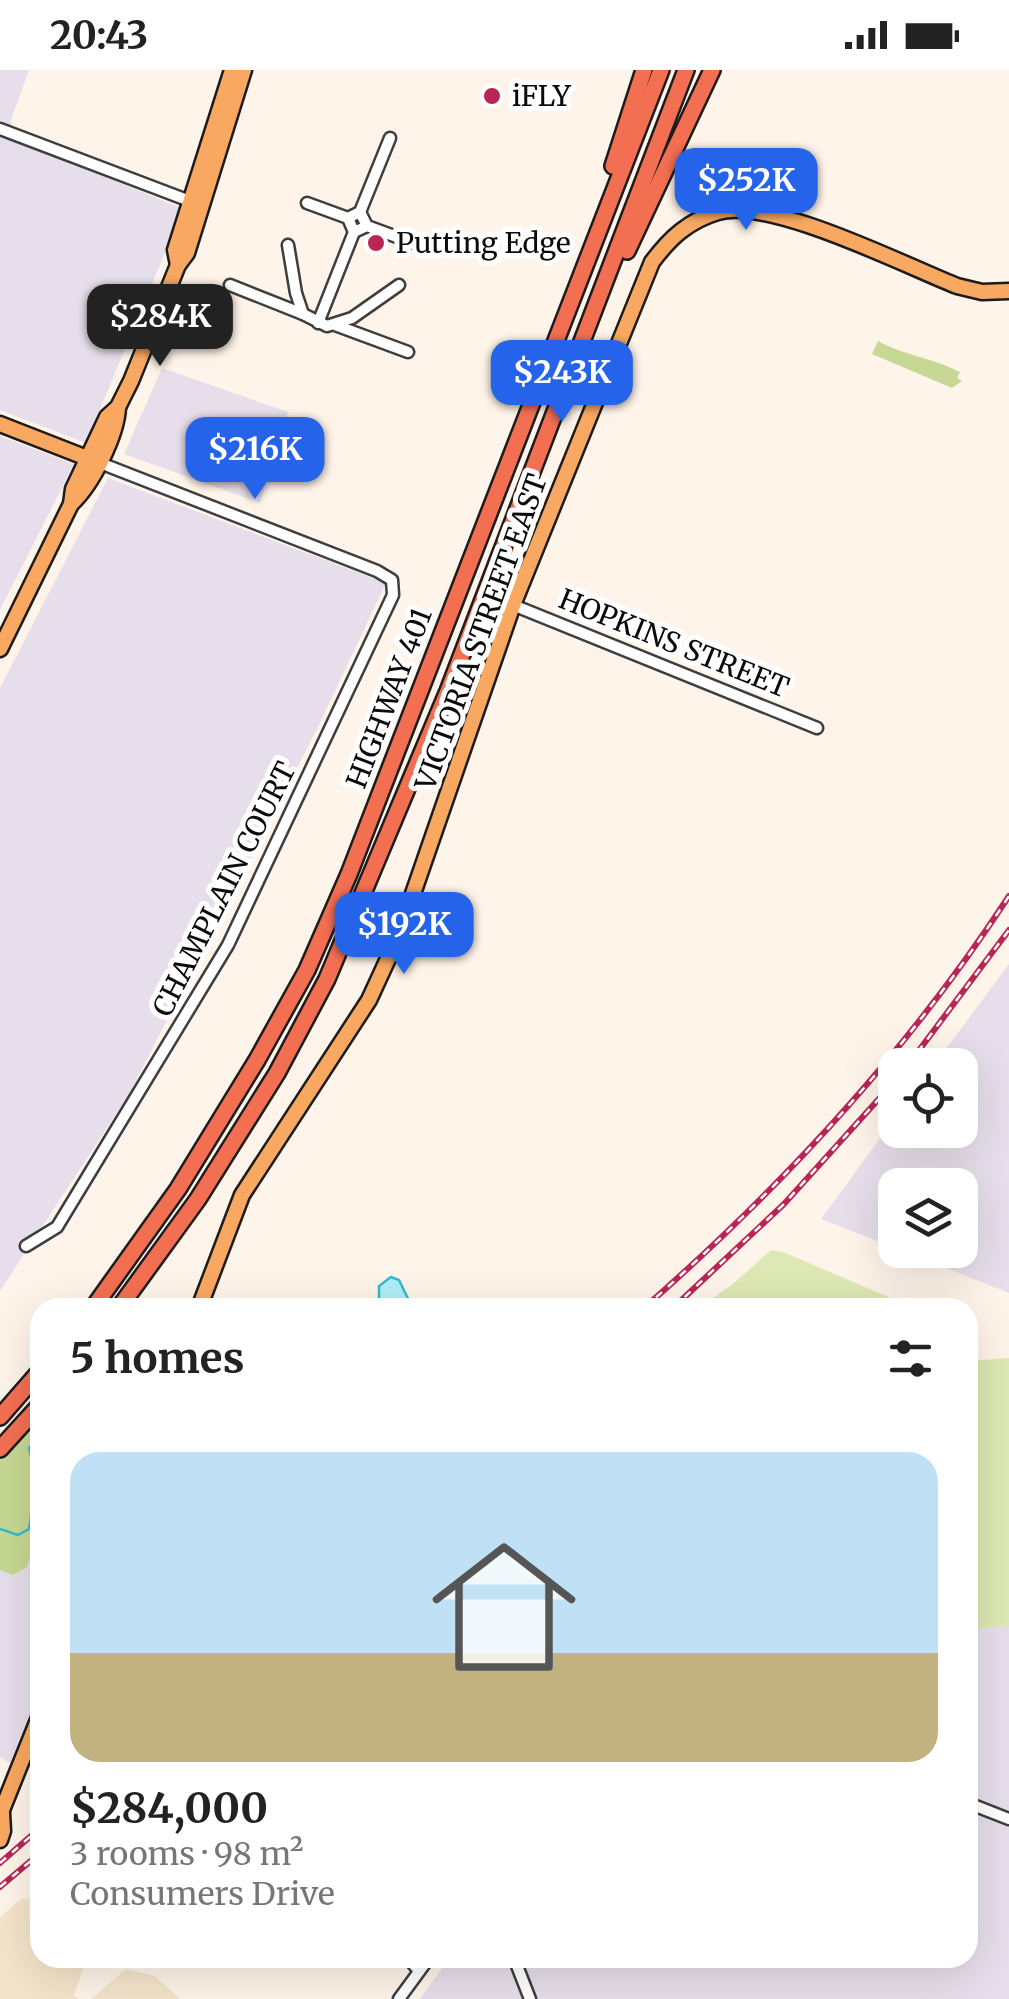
<!DOCTYPE html>
<meta charset="utf-8">
<style>
body{margin:0;font-family:Merriweather,serif;background:#f2f2f2;color:#222;height:100vh;display:flex;flex-direction:column;font-size:38px;white-space:nowrap}
*{box-sizing:border-box;margin:0}
p{font-size:32px;color:#767676}
.icon{flex:none;width:55px;height:55px;fill:none;stroke:currentColor;stroke-width:2;stroke-linecap:round;stroke-linejoin:round}
.map{position:relative;flex:1;overflow:hidden}
.drawer{position:absolute;left:30px;top:1228px;width:948px;height:670px;display:flex;flex-direction:column;background:#fff;border-radius:30px;box-shadow:0 10px 40px #0002}
.drawer>*{flex:none}
.fabs{position:absolute;left:878px;top:978px;display:grid;gap:20px}
.fabs a{display:grid;place-items:center;width:100px;height:100px;border-radius:20px;background:#fff;box-shadow:0 10px 40px #0002;font-size:50px}
.price{position:absolute;translate:-50% -85px;padding:0 22px;border-radius:20px;background:#2563eb;color:#fff;font-size:32px;line-height:65px;filter:drop-shadow(0 2px 5px #0008)}
.price::after{content:'';position:absolute;left:50%;top:60px;width:30px;height:22px;margin-left:-15px;background:inherit;clip-path:polygon(0 0,100% 0,50% 100%)}
.price.selected{background:#222;color:#fff}
ul{padding:0;list-style:none}
li{display:grid;align-content:center;gap:20px;height:530px;padding:0 40px}
li span{display:grid;place-items:center;height:310px;border-radius:30px;color:#555}
li>.icon{margin-inline-start:auto}
span .icon{width:180px;height:180px;fill:#fffc;stroke-width:1}
li b{font-size:42px}
h2{display:flex;justify-content:space-between;align-items:center;height:120px;padding:0 40px;font-size:42px}
.status{display:flex;justify-content:space-between;align-items:center;height:70px;padding:0 50px;background:#fff;direction:ltr}
.status svg{height:28px;fill:currentColor}
.map>svg:first-child{display:block}
</style>
<div class="status"><b>20:43</b><svg viewBox="0 0 49 12"><path d="M0 12V9h3v3zM5 12V6h3v6zM10 12V3h3v9zM15 12V0h3v12zM26 1h20v11H26zM47 4h2v5h-2z"/></svg></div>
<div class="map">
<svg width="1009" height="1929" viewBox="0 0 1009 1929">
<rect width="100%" height="100%" fill="#fff4e9"/>
<g fill="#e6deea">
<polygon points="0,0 29,0 11,50 12,68 183,139 86,373 0,340"/>
<polygon points="162,298 288,342 260,433 124,384"/>
<polygon points="0,366 74,394 0,540"/>
<polygon points="108,408 386,513 317,659 129,1024 0,1221 0,618"/>
<polygon points="1009,894 1009,1223 900,1180 960,1180 960,1115 895,1115 895,1178 821,1149 895,1048 895,1060 960,1060 960,995 934,995"/>
<polygon points="40,1456 40,1618 10,1693 0,1687 0,1500 13,1504 37,1471"/>
<polygon points="1009,1556 1009,1929 420,1929 449,1888 968,1888 968,1560"/>
</g>
<g fill="#f4e4ca">
<polygon points="31,1828 40,1835 40,1888 87,1888 74,1925 79,1929 0,1929 0,1847 21,1829"/>
<polygon points="126,1899 155,1906 180,1929 91,1929"/>
</g>
<g fill="#dde8b4">
<polygon points="771,1180 783,1182 898,1231 905,1237 700,1237 733,1214"/>
<polygon points="1009,1288 1009,1556 968,1560 968,1291"/>
</g>
<g fill="#c6d893">
<path d="M878,271c22,13 55,17 82,31l-3,6 5,3 -10,7 -80,-34z"/>
<polygon points="40,1349 40,1456 27,1497 13,1505 0,1500 0,1390"/>
</g>
<polygon fill="#aeeff5" stroke="#36bacc" stroke-width="2.5" points="391,1207 399,1210 412,1237 367,1237 372,1229 379,1232 379,1216"/>
<g fill="none" stroke-linecap="round" stroke-linejoin="round">
<g stroke="#36bacc" stroke-width="2.5">
<path d="M0,1459l18,6 11,-6 3,-20 7,-9c-7,-17 -4,-34 -10,-52l11,-13"/>
<polyline points="968,1567 969,1568"/>
</g>
<defs>
<g id="minor">
<polyline points="0,59 195,133"/>
<polyline points="307,133 348,148"/>
<polyline points="360,142 390,68"/>
<polyline points="367,156 354,162 348,148 360,142 367,156 413,173"/>
<polyline points="288,175 296,223 303,244 327,256 352,248 399,215"/>
<polyline points="230,215 303,244"/>
<polyline points="318,253 354,162"/>
<polyline points="335,255 408,282"/>
<polyline points="513,535 817,658"/>
<polyline points="26,1176 57,1157 228,875 393,525 392,510 377,501 95,391"/>
<polyline points="968,1733 1009,1749"/>
<polyline points="408,1888 419,1901"/>
<polyline points="514,1888 530,1929"/>
<polyline points="399,1929 429,1888"/>
</g>
<g id="major">
<polyline points="178,195 175,180 232,0"/>
<polyline points="0,354 87,388"/>
<path d="M71,434c21,-19 46,-69 47,-97"/>
<polyline points="0,579 71,434 73,419 107,347 118,337 131,311 178,195 187,183 244,0"/>
<path d="M199,1238l43,-113 127,-195 29,-63 115,-332 139,-343c18,-24 36,-41 66,-50 52,-15 186,53 239,74l25,6 27,-1"/>
<polyline points="0,1745 40,1645"/>
<polyline points="0,1770 3,1761 2,1743"/>
</g>
<g id="highway">
<polyline points="613,96 644,0"/>
<polyline points="627,181 712,0"/>
<polyline points="93,1238 178,1119 257,990 307,900 349,804 661,0"/>
<polyline points="119,1238 198,1129 277,1003 327,909 448,621 686,0"/>
<polyline points="0,1347 40,1301"/>
<polyline points="0,1379 40,1335"/>
</g>
</defs>
<use href="#minor" stroke="#3e3e3e" stroke-width="15"/>
<use href="#major" stroke="#1c1c1c" stroke-width="19"/>
<use href="#highway" stroke="#1c1c1c" stroke-width="20"/>
<use href="#minor" stroke="#fff" stroke-width="10"/>
<use href="#major" stroke="#f8a860" stroke-width="14"/>
<use href="#highway" stroke="#f36f52" stroke-width="15"/>
<defs>
<g id="rail">
<polyline points="908,995 1009,860"/>
<path d="M644,1238c139,-122 264,-257 365,-412"/>
<polyline points="673,1238 784,1134 895,1011"/>
<polyline points="0,1793 40,1758"/>
<polyline points="0,1817 40,1783"/>
</g>
</defs>
<use href="#rail" stroke="#b92555" stroke-width="6"/>
<use href="#rail" stroke="#fff" stroke-width="2.5" stroke-dasharray="8" stroke-linecap="butt"/>
</g>
<g fill="#b92555" stroke="#fff" stroke-width="4">
<circle cx="492" cy="26" r="10"/>
<circle cx="376" cy="173" r="10"/>
</g>
<g text-anchor="middle" dominant-baseline="central" stroke-width="10" stroke-linejoin="round" paint-order="stroke">
<g font-size="28" fill="#0b0b0b" stroke="#fff" text-anchor="start">
<text x="512" y="26">iFLY</text>
<text x="396" y="173">Putting Edge</text>
</g>
<g font-size="28" fill="#0b0b0b" stroke="#fff">
<text transform="translate(481 562) rotate(-70)">VICTORIA STREET EAST</text>
<text transform="translate(674 573) rotate(22)">HOPKINS STREET</text>
<text transform="translate(389 628) rotate(-69)">HIGHWAY 401</text>
<text transform="translate(224 819) rotate(-63)">CHAMPLAIN COURT</text>
</g>
</g>
</svg>
<div class="fabs">
<a><svg class="icon" aria-label="locate" viewBox="0 0 24 24"><circle cx="12" cy="12" r="6"/><path d="M12 2v4M12 18v4M2 12h4M18 12h4"/></svg></a>
<a><svg class="icon" aria-label="layers" viewBox="0 0 24 24"><path d="M12 4l9 5-9 5-9-5zM3 14l9 5 9-5"/></svg></a>
</div>
<b class="price" style="left:746px;top:163px">$252K</b>
<b class="price selected" style="left:160px;top:299px">$284K</b>
<b class="price" style="left:562px;top:355px">$243K</b>
<b class="price" style="left:255px;top:432px">$216K</b>
<b class="price" style="left:404px;top:907px">$192K</b>
<section class="drawer">
<h2>5 homes<svg class="icon" aria-label="filters" viewBox="0 0 24 24"><path d="M4 7h16M4 17h16"/><circle cx="9" cy="7" r="2"/><circle cx="15" cy="17" r="2"/></svg></h2>
<ul>
<li><span style="background:linear-gradient(#bfe0f5 65%,#c2b280 0)"><svg class="icon" aria-label="home" viewBox="0 0 24 24"><path d="M3 11l9-7 9 7M6 9v11h12V9"/></svg></span><div><b>$284,000</b><p>3 rooms · 98 m²</p><p>Consumers Drive</p></div></li>
</ul>
</section>
</div>
